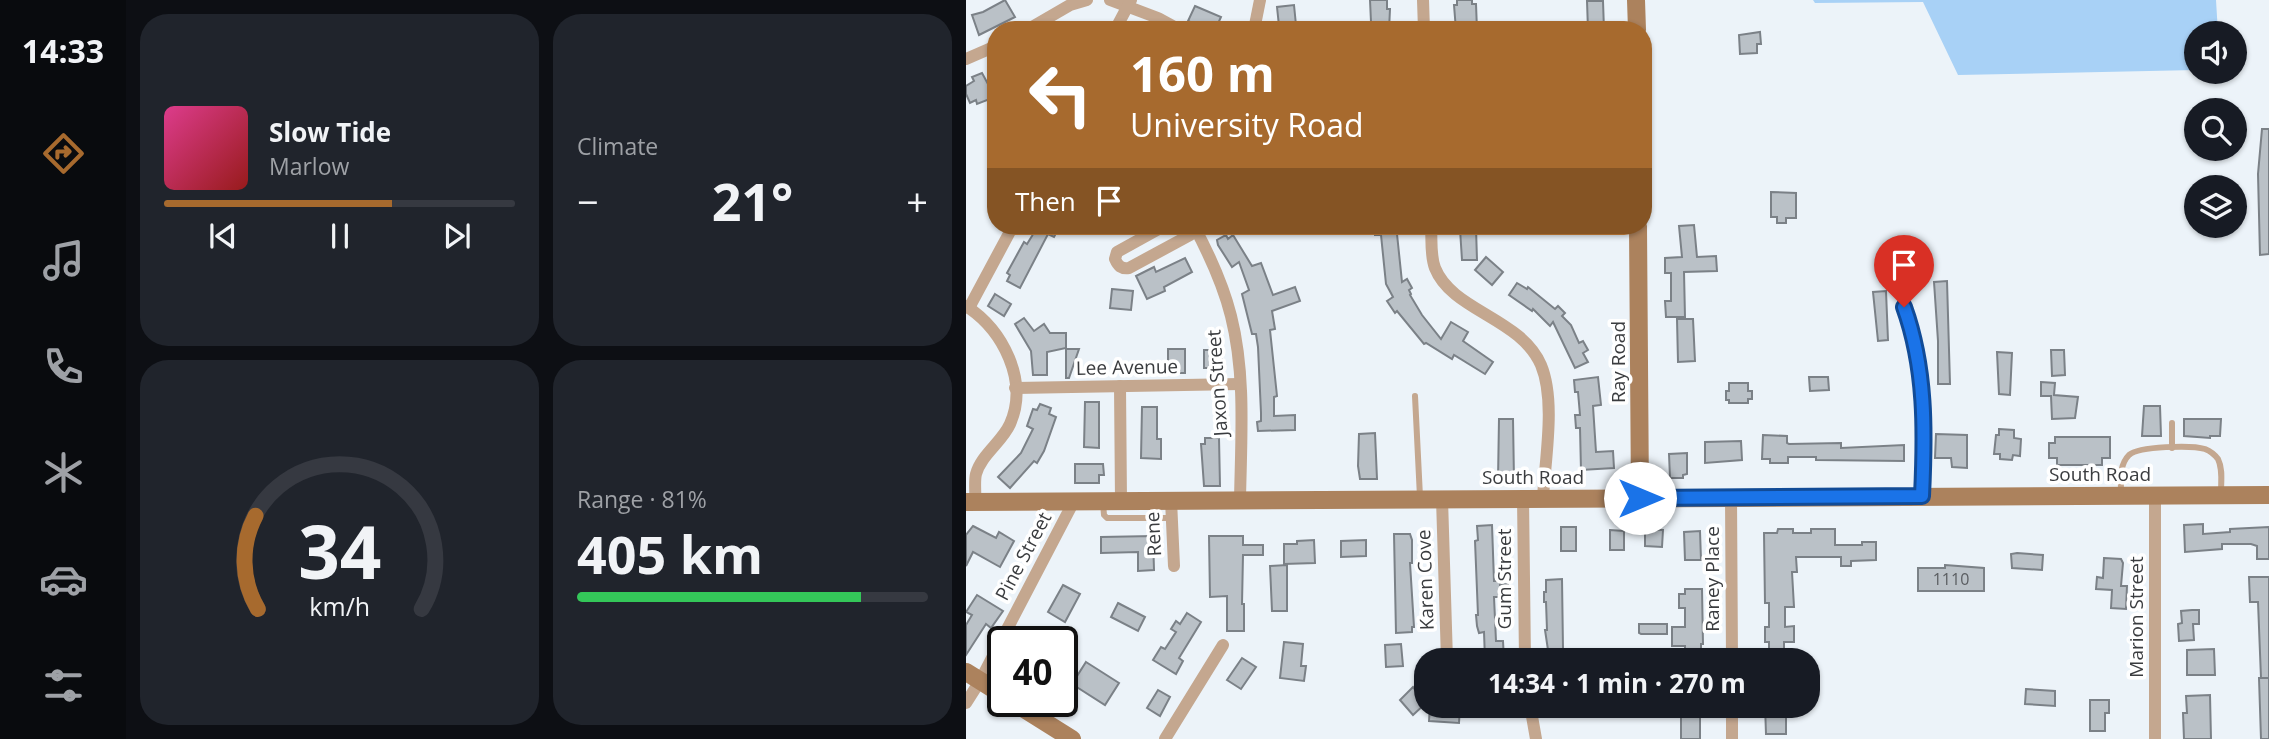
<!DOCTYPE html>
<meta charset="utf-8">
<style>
body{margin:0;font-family:"Open Sans",sans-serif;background:#20242c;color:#f1f3f6;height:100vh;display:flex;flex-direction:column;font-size:26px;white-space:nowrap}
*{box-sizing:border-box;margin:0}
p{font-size:23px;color:#9ea1a6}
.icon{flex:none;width:38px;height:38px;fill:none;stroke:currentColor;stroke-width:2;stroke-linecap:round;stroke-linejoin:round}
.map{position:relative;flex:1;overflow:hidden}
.drawer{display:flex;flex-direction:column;gap:14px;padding:14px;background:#0d0f14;width:840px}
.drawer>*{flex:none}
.hud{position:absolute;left:21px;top:21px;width:665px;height:214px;border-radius:28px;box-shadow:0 2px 5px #0004;background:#a76a2e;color:#fff;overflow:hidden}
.fabs{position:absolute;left:1218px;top:21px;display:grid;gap:14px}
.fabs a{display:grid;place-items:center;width:63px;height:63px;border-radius:50%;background:#171b24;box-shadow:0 2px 5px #0004;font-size:35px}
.speed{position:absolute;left:21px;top:626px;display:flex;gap:14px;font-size:35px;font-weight:700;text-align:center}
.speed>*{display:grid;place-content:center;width:91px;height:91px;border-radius:50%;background:#171b24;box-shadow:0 2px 5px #0004;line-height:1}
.speed .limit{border:4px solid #111;border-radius:10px;background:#fff;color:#111}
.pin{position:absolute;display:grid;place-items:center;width:60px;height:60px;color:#fff;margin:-72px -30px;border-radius:50% 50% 50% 0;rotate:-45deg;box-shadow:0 0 7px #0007}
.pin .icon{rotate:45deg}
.me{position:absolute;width:77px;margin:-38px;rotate:90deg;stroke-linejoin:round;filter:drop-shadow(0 0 5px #0008)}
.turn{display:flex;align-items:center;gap:24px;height:147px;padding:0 28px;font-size:32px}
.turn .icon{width:91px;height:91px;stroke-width:2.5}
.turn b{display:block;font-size:49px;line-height:60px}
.then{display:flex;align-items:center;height:66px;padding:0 28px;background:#0003;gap:14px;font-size:26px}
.big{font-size:52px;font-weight:700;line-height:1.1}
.drawer .widget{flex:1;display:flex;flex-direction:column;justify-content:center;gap:10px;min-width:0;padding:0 24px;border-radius:28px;background:#20242c}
.drawer .dial{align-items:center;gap:0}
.dial svg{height:182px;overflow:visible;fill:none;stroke:#363941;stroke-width:7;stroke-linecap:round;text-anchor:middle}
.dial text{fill:#f1f3f6;stroke:none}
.song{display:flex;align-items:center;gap:21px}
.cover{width:84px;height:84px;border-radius:10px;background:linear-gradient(135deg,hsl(330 70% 55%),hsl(0 70% 35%))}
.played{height:7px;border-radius:4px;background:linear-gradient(90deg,#a76a2e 65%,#363941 65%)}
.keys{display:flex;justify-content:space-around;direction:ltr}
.heat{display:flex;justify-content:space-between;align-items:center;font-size:38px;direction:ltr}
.charge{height:10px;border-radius:5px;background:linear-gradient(90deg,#34c759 81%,#363941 0)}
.drawer .tiles{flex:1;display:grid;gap:14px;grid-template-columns:repeat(2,1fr)}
.trip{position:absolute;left:448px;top:648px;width:406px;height:70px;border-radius:28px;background:#171b24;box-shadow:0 2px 5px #0004;font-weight:700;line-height:70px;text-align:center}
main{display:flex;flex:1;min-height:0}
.tabs{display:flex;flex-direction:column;width:126px;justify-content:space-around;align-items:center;background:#090b0e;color:#9ea1a6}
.tabs .icon{width:49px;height:49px}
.tabs .active{color:#a76a2e}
.tabs b{font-size:32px;color:#f1f3f6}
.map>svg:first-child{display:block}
</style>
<main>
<nav class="tabs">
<b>14:33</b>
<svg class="icon active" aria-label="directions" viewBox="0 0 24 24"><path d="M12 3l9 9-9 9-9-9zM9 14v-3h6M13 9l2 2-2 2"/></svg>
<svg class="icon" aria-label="music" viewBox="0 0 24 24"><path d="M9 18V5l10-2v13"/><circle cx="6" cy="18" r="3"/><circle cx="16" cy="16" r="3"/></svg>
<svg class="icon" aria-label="phone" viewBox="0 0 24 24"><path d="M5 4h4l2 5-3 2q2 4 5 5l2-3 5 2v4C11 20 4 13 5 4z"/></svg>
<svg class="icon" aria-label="climate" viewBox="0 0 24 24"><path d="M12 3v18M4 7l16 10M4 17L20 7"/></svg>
<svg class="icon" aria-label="car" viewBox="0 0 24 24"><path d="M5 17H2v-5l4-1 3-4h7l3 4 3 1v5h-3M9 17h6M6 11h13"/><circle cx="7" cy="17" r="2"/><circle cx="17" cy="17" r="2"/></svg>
<svg class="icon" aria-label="filters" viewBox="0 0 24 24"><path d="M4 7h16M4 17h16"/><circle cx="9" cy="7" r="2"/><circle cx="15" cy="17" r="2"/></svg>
</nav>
<section class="drawer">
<div class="tiles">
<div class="widget">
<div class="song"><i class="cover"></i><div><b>Slow Tide</b><p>Marlow</p></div></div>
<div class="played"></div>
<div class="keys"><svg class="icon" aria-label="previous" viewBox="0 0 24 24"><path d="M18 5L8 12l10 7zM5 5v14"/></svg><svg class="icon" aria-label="pause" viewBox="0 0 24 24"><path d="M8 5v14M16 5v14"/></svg><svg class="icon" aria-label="next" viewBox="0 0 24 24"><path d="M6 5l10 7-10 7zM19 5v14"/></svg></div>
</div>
<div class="widget"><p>Climate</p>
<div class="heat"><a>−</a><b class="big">21°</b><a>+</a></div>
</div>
<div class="widget dial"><svg viewBox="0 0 100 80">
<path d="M14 69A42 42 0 1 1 86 69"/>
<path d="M14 69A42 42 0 0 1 13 28" stroke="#a76a2e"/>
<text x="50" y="56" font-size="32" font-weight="700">34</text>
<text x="50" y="72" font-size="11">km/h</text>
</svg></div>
<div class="widget"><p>Range · 81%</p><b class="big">405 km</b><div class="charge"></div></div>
</div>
</section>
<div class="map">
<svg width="1303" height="739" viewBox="0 0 1303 739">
<rect width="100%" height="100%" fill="#ecf3f9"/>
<path fill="#a8d1f6" d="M847,0h403l2,33h-22v37l-238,5 -35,-73 -108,1z"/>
<g fill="#bac1c7" stroke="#7b8187" stroke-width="2">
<path d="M39,0l10,17 -36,18 -7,-20 11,-3z"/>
<path d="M404,0h17v9h3l-1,21h-15v-8h-3z"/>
<path d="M491,0h15v4h4l1,26h-21l-2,-25h3z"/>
<path d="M621,1h16l1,29h-16z"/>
<path d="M328,5l2,20 -17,1 -2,-19z"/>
<path d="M229,6l26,11 -6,13h-7l-20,-9z"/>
<path d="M794,32l1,12h-4v9l-17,1 -1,-19z"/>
<path d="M16,73l13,24 -18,7 -1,-4 -6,3 -4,-9v-8l8,-5 -2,-4z"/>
<path d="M1296,129h7v125l-9,1 -2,-81z"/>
<path d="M805,192l25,1v25h-10v5h-9v-6h-6z"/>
<path d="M728,225l3,32 19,-1 1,15 -33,1 1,45h-19l-1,-16h6v-28h-6v-15l17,-1 -3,-31z"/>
<path d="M66,226h28l-6,11 -6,-3 -28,54 -13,-7 3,-6 -3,-2 17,-31 3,2 5,-8 4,-8z"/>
<path d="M409,226h31v8h-9l5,48 5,-3 5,9 -3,2 2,4 -1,1 12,20 19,24 10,-17 17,10 -5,9 30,21 -8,12 -31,-19 -2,4 -26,-16 -2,1 -27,-33 -2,2 -8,-12 6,-4 -7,-13 -5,-49h-6z"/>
<path d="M510,228l1,32h-15l-2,-31z"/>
<path d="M260,235l2,4 5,-4 19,31 9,-3 12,32 22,-8 5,14 -28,10 3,18 -5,1 7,66 -3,1v19l21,-1v15l-37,1 -1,-9 4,-1v-8l-3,-66 -2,-13h-4l-10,-40 7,-4 -10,-28 -7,5 -14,-22 -1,-5z"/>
<path d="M520,257l17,15 -11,13 -17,-15z"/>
<path d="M219,258l7,14 -28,15 1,4 -18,8 -11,-23 18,-9 2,5z"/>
<path d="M981,281l3,103h-12v-43l-4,-59z"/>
<path d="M551,283l10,6 1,-2 27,22 3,-3 7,7 -3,3 9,9 8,18 4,-2 5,9 -5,3 5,9 -13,6 -22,-46 -3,4 -17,-17 -1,2 -23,-16z"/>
<path d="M146,289l21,2 -2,19 -21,-2z"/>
<path d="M920,291l2,49 -10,1 -5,-49z"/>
<path d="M29,294l16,10 -7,12 -16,-10z"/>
<path d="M58,318l10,13 10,-7 6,9h16v15l-19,4v23h-14l-2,-24 -16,-27z"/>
<path d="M711,319h16l2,42 -17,1z"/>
<path d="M100,349h13l-10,29h-3z"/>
<path d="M202,349h17v24h-10v-4h-7z"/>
<path d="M238,350h18v13h-4v5h-14z"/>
<path d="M1085,350h13l1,25 -13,1z"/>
<path d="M1031,352l15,1 -2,42 -11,-1z"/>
<path d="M632,377l3,28 -8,1 3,46 17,-1 1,17 -33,2 -1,-42h-4l-1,-13h5l-2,-23h-3l-1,-12z"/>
<path d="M843,377h19l1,13 -19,1z"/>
<path d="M1075,382l14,1 -1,12 24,2 -3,21 -23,1 -1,-23h-10z"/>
<path d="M763,383h19v8h4v8h-4v4h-19v-3h-3v-9h3z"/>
<path d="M119,402h14v46l-15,-1z"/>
<path d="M74,404l11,4 -2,6 7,3 -12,34 -7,12 -3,-2 -24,27 -12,-11 23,-24 12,-24 -6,-3 6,-17 4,1z"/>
<path d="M1178,406h16l1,30h-19z"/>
<path d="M176,407h15v32h4v20l-20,-1z"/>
<path d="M533,419h14l1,61h-16z"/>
<path d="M1218,419h37l-1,17h-10v2l-26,-2z"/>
<path d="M1033,429l15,1v8l7,1 -1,17 -7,-1 -1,5 -12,-1v-5h-6l2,-19h3z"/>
<path d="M409,433l2,46h-17l-2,-13 1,-32z"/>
<path d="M970,434l31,1v33l-15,-1 -1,-9h-16z"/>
<path d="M797,435l24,1v7l2,1 52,-1v5l63,-3v16l-88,-1v-3h-28v6h-18v-4h-8z"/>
<path d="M1089,437h55v21h-8v7h-45v-7h-8v-15h6z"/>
<path d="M239,438h14l1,48h-16l-3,-42h4z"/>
<path d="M775,441l1,19 -37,3v-21z"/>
<path d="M721,453v21l-4,1v3h-13l-1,-24z"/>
<path d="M109,464h28l1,11h-5v8h-24z"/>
<path d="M1237,524v10l27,-2v-3l39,-2v32h-12v-13l-6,-2h-29v5l-37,3 -1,-27z"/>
<path d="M526,525l2,56h6v4l8,-1v13h-14l2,44h7l1,19h-19l-1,-28 -5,1 -2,-7 -1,-11h2l-3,-74 3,-1 -1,-14z"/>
<path d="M7,526l23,12 3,-6 15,9 -14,26 -27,-15 -7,14v-31z"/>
<rect x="595" y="527" width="15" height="24"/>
<path d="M679,529l18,1 -1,17 -17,-1z"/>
<path d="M812,529h15v4h18v-4h24v16h27v-3h14v18l-25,1v5h-10v-9h-45l1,15h-5l2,35h-9v20l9,-1v16h-10v16l-15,1v-17h-4v-15h4v-24h-4l-1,-70h13z"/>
<path d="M644,530l14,1v19h-14z"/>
<path d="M734,531l1,29h-16l-1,-28z"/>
<path d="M428,534h16l2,6v23h-2l4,64h-2v5l-16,1z"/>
<path d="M187,536l1,34 -16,1v-19l-37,1v-16z"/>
<path d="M243,536h34v9h20v10h-20l-1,49h2v27h-17v-35l-17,1z"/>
<path d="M348,540l1,23 -31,1v-20h13v-3z"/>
<path d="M400,540v16l-25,1v-16z"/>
<path d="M1051,553l26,2 -1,15 -30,-2 -1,-14z"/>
<path d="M1138,558l17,1 2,4 -2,23h6l-1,23 -15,-1 1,-18 -16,-1 1,-12 6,1z"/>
<path d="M321,565v46h-15l-2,-45z"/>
<path d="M979,565l39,3v23h-66v-23h27z"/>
<path d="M1283,577h20v101h-8l-3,-76h-8z"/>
<path d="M596,579l1,70 -15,1 -3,-20h2l-1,-28h-2v-10h2v-12z"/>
<path d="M97,585l17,9 -15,28 -17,-10z"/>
<path d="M719,589h17l1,55h-2v12h-16v-10h-13v-19h13v-19h-6v-14h6z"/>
<path d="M11,595l26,16 -12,17 -5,-4 -20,31v-30l6,-10 -6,-3z"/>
<path d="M152,603l27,14 -7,14 -27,-14z"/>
<path d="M1226,610h7v14h-6l1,16 -15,1 -1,-17 4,-1 -1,-12z"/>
<path d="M221,613l14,9 -22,36 4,3 -7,13 -23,-14 8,-13 4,2 11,-17 -5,-3 5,-8 4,3z"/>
<path d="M673,624h28v10h-26l-2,-1z"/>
<path d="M318,642l19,2 -2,22h5l-2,15 -24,-3z"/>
<path d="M435,644l2,22 -17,1 -1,-22z"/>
<path d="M1248,649l1,26h-28v-25z"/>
<path d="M276,658l14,9 -15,22 -14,-9z"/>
<path d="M120,662l33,21 -14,22 -33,-21z"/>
<path d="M1293,678h10v61h-8z"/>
<path d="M447,687l13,16 -13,12 -13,-15z"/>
<path d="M1060,689l29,2v15l-30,-2z"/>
<path d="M192,690l12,7 -10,19 -13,-8z"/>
<path d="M1244,695l1,44h-27l-1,-26h4l-1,-17z"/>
<path d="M1124,700h19v13h-4v18h-15z"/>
<path d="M464,705l30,1 -1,17 -30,-2z"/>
<rect x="715" y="705" width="19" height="34"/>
<path d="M799,705h21v29h-20z"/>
</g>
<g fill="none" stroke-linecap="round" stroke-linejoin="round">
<g stroke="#c4a78f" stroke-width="6">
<path d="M449,396l5,101"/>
<path d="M1206,448v-25"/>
<path d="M1155,492c0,-12 -2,-27 8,-37 10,-9 63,-10 76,-6 5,2 10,6 13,10 5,10 3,23 3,33"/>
<path d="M137,503l1,12 3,3h65"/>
</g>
<g stroke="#c4a78f" stroke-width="12">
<path d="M144,0l48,18 22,12"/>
<path d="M457,0l1,30"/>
<path d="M61,30l43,-25 17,-5"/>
<path d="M149,30l16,-30"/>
<path d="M288,30l6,-30"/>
<path d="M0,59l30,-13"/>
<path d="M198,226l-47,26 -2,7c3,7 6,10 14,9l61,-33 9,-9"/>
<path d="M228,226c15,28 29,58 37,90 15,59 10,124 9,184"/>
<path d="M465,226c1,14 -1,29 4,42 17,43 86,50 106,97 15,36 4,94 2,133"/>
<path d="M0,306c37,24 63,75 44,118 -8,18 -29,31 -34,50 -2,8 0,19 -1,27"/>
<path d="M938,307c22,61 21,125 18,189"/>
<path d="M3,308l44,-82"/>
<path d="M154,386l1,115"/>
<path d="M49,388l225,-4"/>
<path d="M1189,495v244"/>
<path d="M765,497l1,163"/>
<path d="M557,498l2,162"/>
<path d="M476,499l5,161"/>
<path d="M205,500l3,66"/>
<path d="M0,703l14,-22 94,-180"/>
<path d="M564,705l6,34"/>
<path d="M766,705v34"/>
<path d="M199,739l58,-94"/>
</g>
<g stroke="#ac825d" stroke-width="18">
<path d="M670,0l1,30"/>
<path d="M672,226l2,272"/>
<path d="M0,502l1303,-7"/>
<path d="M0,672l37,23"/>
<path d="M47,702l59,37"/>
</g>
</g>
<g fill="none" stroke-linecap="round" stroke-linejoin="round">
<g stroke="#114b97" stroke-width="18">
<path id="route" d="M674,498l282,-2c3,-64 4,-128 -18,-189"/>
</g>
<use href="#route" stroke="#1a73e8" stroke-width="12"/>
</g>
<g text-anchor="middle" stroke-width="7" stroke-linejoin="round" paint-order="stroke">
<g font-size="16" fill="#5a5d61">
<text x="985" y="585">1110</text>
</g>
<g font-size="19" fill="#3a3c3f" stroke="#fff">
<text transform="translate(652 362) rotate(-90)" y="7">Ray Road</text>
<text transform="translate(161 367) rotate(-1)" y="7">Lee Avenue</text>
<text transform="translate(251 383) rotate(-94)" y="7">Jaxon Street</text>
<text x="1134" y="481">South Road</text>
<text x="567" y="484">South Road</text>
<text transform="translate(187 534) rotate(-93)" y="7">Rene</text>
<text transform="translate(57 556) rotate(-62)" y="7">Pine Street</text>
<text transform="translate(538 579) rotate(-90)" y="7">Gum Street</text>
<text transform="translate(746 579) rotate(-90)" y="7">Raney Place</text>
<text transform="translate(459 580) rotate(-92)" y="7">Karen Cove</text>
<text transform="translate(1170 617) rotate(-90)" y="7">Marion Street</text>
</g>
</g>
</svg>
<div class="fabs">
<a><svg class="icon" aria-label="sound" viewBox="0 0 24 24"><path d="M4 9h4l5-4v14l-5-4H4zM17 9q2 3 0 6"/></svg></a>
<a><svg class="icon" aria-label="search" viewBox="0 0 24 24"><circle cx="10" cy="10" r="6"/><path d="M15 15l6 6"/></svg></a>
<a><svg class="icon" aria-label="layers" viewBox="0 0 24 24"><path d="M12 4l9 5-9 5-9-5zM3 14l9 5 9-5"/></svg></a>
</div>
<div class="speed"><div class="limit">40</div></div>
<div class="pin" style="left:938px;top:307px;background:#d93025"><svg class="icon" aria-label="arrive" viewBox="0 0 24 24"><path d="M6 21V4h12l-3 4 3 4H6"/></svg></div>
<svg class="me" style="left:674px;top:498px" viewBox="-20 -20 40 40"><circle r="19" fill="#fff"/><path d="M0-13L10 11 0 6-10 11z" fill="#1a73e8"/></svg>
<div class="trip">14:34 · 1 min · 270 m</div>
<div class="hud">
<div class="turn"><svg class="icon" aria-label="left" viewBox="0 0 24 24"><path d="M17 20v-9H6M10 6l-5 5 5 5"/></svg><div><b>160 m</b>University Road</div></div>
<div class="then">Then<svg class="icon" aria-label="arrive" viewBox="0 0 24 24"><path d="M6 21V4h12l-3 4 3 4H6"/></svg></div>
</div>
</div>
</main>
